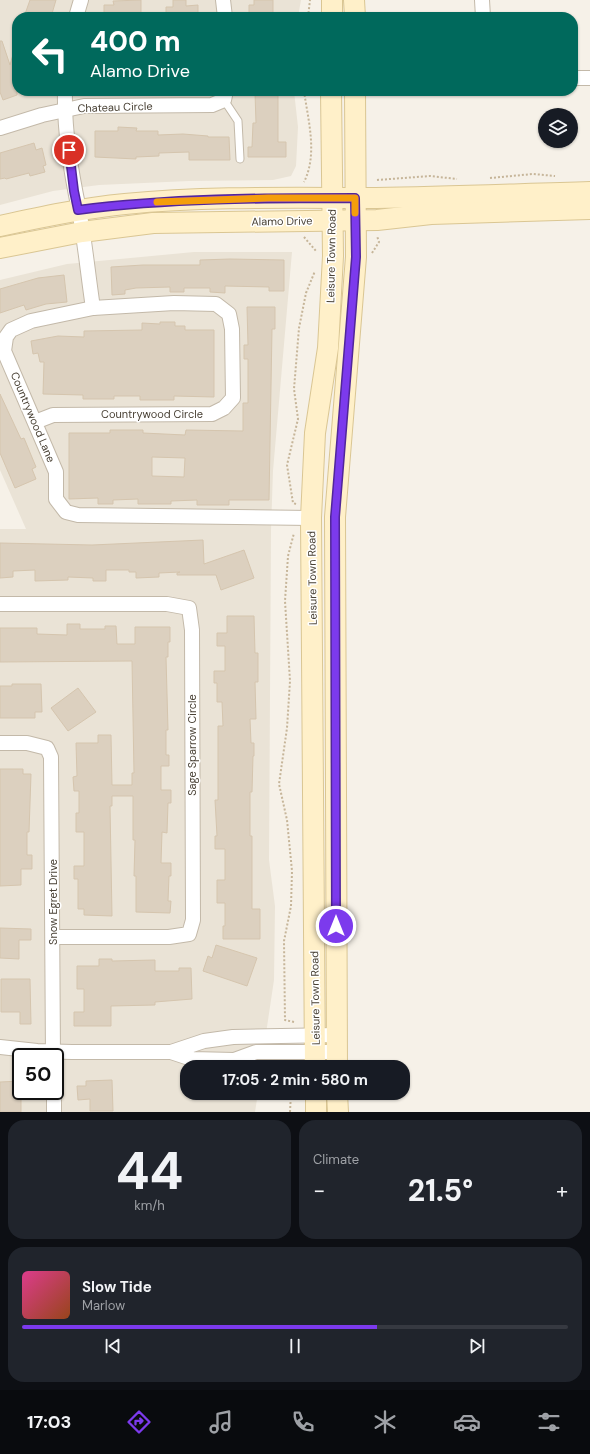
<!DOCTYPE html>
<meta charset="utf-8">
<style>
body{margin:0;font-family:"DM Sans",sans-serif;background:#20242c;color:#f1f3f6;height:100vh;display:flex;flex-direction:column;font-size:15px;white-space:nowrap}
*{box-sizing:border-box;margin:0}
p{font-size:13px;color:#9ea1a6}
.icon{flex:none;width:22px;height:22px;fill:none;stroke:currentColor;stroke-width:2;stroke-linecap:round;stroke-linejoin:round}
.map{position:relative;height:1112px;overflow:hidden}
.drawer{display:flex;flex-direction:column;gap:8px;padding:8px;background:#0d0f14;flex:1}
.drawer>*{flex:none}
.banner{position:absolute;left:12px;top:12px;width:566px;height:84px;border-radius:16px;box-shadow:0 1px 3px #0004;background:#00695c;color:#fff;overflow:hidden}
.tools{position:absolute;left:538px;top:108px;display:grid;gap:8px}
.tools a{display:grid;place-items:center;width:40px;height:40px;border-radius:50%;background:#171b24;box-shadow:0 1px 3px #0004;font-size:20px}
.speed{position:absolute;left:12px;top:1048px;display:flex;gap:8px;font-size:20px;font-weight:700;text-align:center}
.speed>*{display:grid;place-content:center;width:52px;height:52px;border-radius:50%;background:#171b24;box-shadow:0 1px 3px #0004;line-height:1}
.speed .limit{border:2px solid #111;border-radius:6px;background:#fff;color:#111}
.pin{position:absolute;display:grid;place-items:center;width:34px;height:34px;color:#fff;margin:-17px;border:2px solid #fff;border-radius:50%;box-shadow:0 1px 4px #0007}
.me{position:absolute;width:44px;margin:-22px;rotate:0deg;stroke-linejoin:round;filter:drop-shadow(0 0 3px #0008)}
.turn{display:flex;align-items:center;gap:14px;height:84px;padding:0 12px;font-size:18px}
.turn .icon{width:52px;height:52px;stroke-width:2.5}
.turn b{display:block;font-size:28px;line-height:34px}
.big{font-size:30px;font-weight:700;line-height:1.1}
.drawer .card{flex:1;display:flex;flex-direction:column;justify-content:center;gap:6px;min-width:0;padding:0 14px;border-radius:16px;background:#20242c}
.drawer .dial{align-items:center;gap:0}
.dial b{font-size:52px;line-height:1}
.song{display:flex;align-items:center;gap:12px}
.cover{width:48px;height:48px;border-radius:6px;background:linear-gradient(135deg,hsl(330 70% 55%),hsl(20 70% 35%))}
.played{height:4px;border-radius:2px;background:linear-gradient(90deg,#7c3aed 65%,#363941 65%)}
.keys{display:flex;justify-content:space-around;direction:ltr}
.heat{display:flex;justify-content:space-between;align-items:center;font-size:22px;direction:ltr}
.drawer .tiles{flex:1;display:grid;gap:8px;grid-template-columns:1fr 1fr}
.card:last-child{grid-column:span 2}
.trip{position:absolute;left:180px;top:1060px;width:230px;height:40px;border-radius:16px;background:#171b24;box-shadow:0 1px 3px #0004;font-weight:700;line-height:40px;text-align:center}
.dock{display:flex;height:64px;justify-content:space-around;align-items:center;background:#090b0e;color:#9ea1a6}
.dock .icon{width:28px;height:28px}
.dock .on{color:#7c3aed}
.dock b{font-size:18px;color:#f1f3f6}
.map>svg:first-child{display:block}
</style>
<div class="map">
<svg width="590" height="1112" viewBox="0 0 590 1112">
<rect width="100%" height="100%" fill="#f6f1e8"/>
<g fill="#eae3d6" fill-rule="evenodd">
<path d="M0,0h301l-3,17h-281v74h277l4,36 -2,39 -5,10 -18,4 -84,1 -90,4 -46,6 -53,14z"/>
<path d="M194,252h98l-19,219 -2,59 -2,330 6,46 -1,74 -13,87h-74v26h71l-3,19h-255v-583h26l-26,-59v-190l67,-16zM21,1057h34v34h-34z"/>
</g>
<g fill="#dcd0bf" stroke="#d5c5ae" fill-rule="evenodd">
<path d="M30,0h26l-5,17h-27z"/>
<path d="M141,0v15l-37,2v-12h10l-1,-4z"/>
<path d="M173,0h13v6l12,-1v12h-32v-10h7z"/>
<path d="M254,0h19v17h-24v-12h5z"/>
<path d="M0,41h2l8,24 4,-14h3v44l-14,5 -3,-8z"/>
<path d="M255,93h23v49h8v15h-38v-10h4l1,-24h3z"/>
<path d="M118,127l19,1 -1,3h22v4l25,-1 25,2v1h21l1,23h-41v-8l-30,1v3l-23,1v2l-41,-2v-26h23z"/>
<path d="M34,143l2,7 6,-2 4,17 -3,1 2,6 -15,4 -1,-3 -23,6 -1,-1 -5,1v-26z"/>
<path d="M230,259l54,1v31h-15v-4l-44,-1v7l-15,-1v-4h-26v4h-14v-5l-34,1 -11,2v4l-13,1 -1,-28 32,-2h57v-5z"/>
<path d="M64,275l3,27 -21,2 -20,6 -2,-5 -24,8v-24l38,-11z"/>
<path d="M247,307h28v22h-3l-3,171h-40v5h-32v-5l-26,1v3h-33v-5l-25,1v4h-15v-6l-29,1v-66h41v-3h33v3l42,2 1,-5 57,1v-28h5v-44h-4v-14h4zM152,457l33,1 -1,19 -32,-1z"/>
<path d="M160,322h15v4h10v4h29v67l-40,-1v4h-34v-4h-26v3h-31v-4l-40,-1 1,-32h-4l-2,-9 -5,1 -2,-13 27,-5 26,1v-6l58,-1v-7l18,1z"/>
<path d="M0,394l21,45 3,-1 12,29 -4,2 4,10 -21,9 -15,-35z"/>
<path d="M203,540l1,24 40,-14 10,28 -33,12 -5,-15h-39v-2l3,-1 -21,1v4l-23,1v-6h-7v-2h-23v11h-13v-3l-25,-1v3l-33,1v-11l-22,1v6l-13,1v-35l92,2z"/>
<path d="M227,616h27l1,37h3v29h-3l1,37h-6l1,24h3v13h-1l-1,36h-2v44h2v73h8v30h-37v-13h2v-23h-8v-23h8v-31h-10v-13h2l-2,-36h3v-74h5l-1,-24h-5v-19h-3v-12h11v-25h-8v-13h10z"/>
<path d="M67,624h13v5h25v-3h11l1,18h18v-17h35v15h-2v15h-2l2,73h-2v25h3v11h-8v24h10v13h-3l-1,30 -5,-1 -1,31h10v13h-2l-1,25h3l-1,12 -34,-1v-36h-2l1,-36h-2v-44h-21v10h-2l2,110 -28,-1v-6h-6v-30h-4v-13h10v-34h-8v-19h3v-22h-5l-1,-14 4,-1 -1,-33h22v-8h13l1,50h20v-12h2l-2,-112 -132,1v-34h37v6l30,1z"/>
<path d="M12,684h29l1,28h-7v6h-35v-32h12z"/>
<path d="M78,688l18,24 -28,19 -17,-23z"/>
<path d="M0,769h23v5h8l-2,58h-2v23h5v14h-11v16l-21,1z"/>
<path d="M0,928l31,1v11h-12v19l-19,-1z"/>
<path d="M216,945l41,13 -10,28 -44,-15 5,-15 4,2z"/>
<path d="M99,959h13v2l43,-1v11h24v-3h12l1,31 -37,3v3l-44,1v20h-37v-14h10v-23h-7v-23h22z"/>
<path d="M1,979h29l1,45h-11v-12h-19z"/>
<path d="M112,1080l1,31h-23v-12l-12,1 -1,-14h9v-5z"/>
<path d="M21,1081v31h-21v-30z"/>
</g>
<g fill="none" stroke-linecap="round" stroke-linejoin="round">
<g stroke="#c3b9a9" stroke-width="9">
<path id="service" d="M224,100l14,21 2,38"/>
</g>
<g stroke="#c3b9a9" stroke-width="16">
<g id="minor">
<path d="M223,0l2,17"/>
<path d="M482,0l1,17"/>
<path d="M76,17l5,-17"/>
<path d="M573,78h17"/>
<path d="M65,91c-1,40 6,80 14,119 6,32 9,65 14,98"/>
<path d="M0,128l42,-13 42,-9 128,-1 12,-5 2,-9"/>
<path d="M35,422l18,-7 159,-1 12,-6 9,-10 -1,-69 -3,-15 -13,-10 -42,-1 -81,5 -62,13 -20,9 -5,7 -2,14 52,121v27l10,13 12,3 233,3"/>
<path d="M0,604h167l22,4 3,22 1,290 -4,14 -20,3h-116"/>
<path d="M0,743h27l20,5 4,9 2,300"/>
<path d="M0,1047l37,4 35,1h99l33,-11 29,-4 103,-2"/>
<path d="M171,1052l21,7 42,1 22,-8h80"/>
<path d="M54,1091v21"/>
</g>
</g>
<g stroke="#dac693" stroke-width="22">
<g id="secondary">
<path d="M354,0l1,17"/>
<path d="M332,17v-17"/>
<path d="M0,226c41,-9 83,-18 125,-22 83,-8 167,-6 251,-6 71,-1 143,-4 214,-6"/>
<path d="M0,248l82,-16 71,-9 224,-3 54,-6 159,-5"/>
<path d="M315,1067l-4,-549 4,-85 13,-85 5,-92 -2,-165"/>
<path d="M337,1067l-2,-550 21,-260 -1,-166"/>
<path d="M316,1093v19"/>
<path d="M337,1093l1,19"/>
</g>
</g>
<g stroke="#c6b599" stroke-width="2" stroke-dasharray="2 2" stroke-linecap="butt">
<path d="M308,17l2,-17"/>
<path d="M304,91c4,29 14,63 0,91"/>
<path d="M490,178l43,-4 22,2"/>
<path d="M377,180l53,-4 27,3"/>
<path d="M304,237l12,14"/>
<path d="M372,253l7,-11 -2,-6"/>
<path d="M296,504l-3,-1 -6,-38 11,-46 -4,-30 5,-61 7,-35 9,-22"/>
<path d="M294,1022l-9,-2 -1,-79 7,-35 1,-35 -5,-51 -8,-36 8,-56 3,-47 -5,-80 3,-45 6,-23"/>
<path d="M290,1112l1,-19"/>
</g>
<use href="#service" stroke="#fff" stroke-width="7"/>
<use href="#minor" stroke="#fff" stroke-width="14"/>
<use href="#secondary" stroke="#fff0c9" stroke-width="20"/>
</g>
<g fill="none" stroke-linecap="round" stroke-linejoin="round">
<g stroke="#51269a" stroke-width="10">
<path id="route" d="M69,150l5,41 4,19c92,-12 185,-12 277,-12l1,59 -21,260 1,409"/>
</g>
<use href="#route" stroke="#7c3aed" stroke-width="7"/>
<path stroke="#f59e0b" stroke-width="7" d="M157,202l111,-4h87v15"/>
</g>
<g text-anchor="middle" stroke-width="3" stroke-linejoin="round" paint-order="stroke">
<g font-size="11" fill="#4a4236" stroke="#fff">
<text transform="translate(115 107) rotate(-2)" y="4">Chateau Circle</text>
<text transform="translate(282 221) rotate(-1)" y="4">Alamo Drive</text>
<text transform="translate(331 256) rotate(-89)" y="4">Leisure Town Road</text>
<text x="152" y="418">Countrywood Circle</text>
<text transform="translate(33 417) rotate(67)" y="4">Countrywood Lane</text>
<text transform="translate(312 578) rotate(-91)" y="4">Leisure Town Road</text>
<text transform="translate(192 745) rotate(-90)" y="4">Sage Sparrow Circle</text>
<text transform="translate(53 902) rotate(-90)" y="4">Snow Egret Drive</text>
<text transform="translate(315 998) rotate(-91)" y="4">Leisure Town Road</text>
</g>
</g>
</svg>
<div class="tools">
<a><svg class="icon" aria-label="layers" viewBox="0 0 24 24"><path d="M12 4l9 5-9 5-9-5zM3 14l9 5 9-5"/></svg></a>
</div>
<div class="speed"><div class="limit">50</div></div>
<div class="pin" style="left:69px;top:150px;background:#d93025"><svg class="icon" aria-label="arrive" viewBox="0 0 24 24"><path d="M6 21V4h12l-3 4 3 4H6"/></svg></div>
<svg class="me" style="left:336px;top:926px" viewBox="-20 -20 40 40"><circle r="17" fill="#7c3aed" stroke="#fff" stroke-width="3"/><path d="M0-11L8 9 0 5-8 9z" fill="#fff"/></svg>
<div class="trip">17:05 · 2 min · 580 m</div>
<div class="banner">
<div class="turn"><svg class="icon" aria-label="left" viewBox="0 0 24 24"><path d="M17 20v-9H6M10 6l-5 5 5 5"/></svg><div><b>400 m</b>Alamo Drive</div></div>
</div>
</div>
<section class="drawer">
<div class="tiles">
<div class="card dial"><b>44</b><p>km/h</p></div>
<div class="card"><p>Climate</p>
<div class="heat"><a>−</a><b class="big">21.5°</b><a>+</a></div>
</div>
<div class="card">
<div class="song"><i class="cover"></i><div><b>Slow Tide</b><p>Marlow</p></div></div>
<div class="played"></div>
<div class="keys"><svg class="icon" aria-label="previous" viewBox="0 0 24 24"><path d="M18 5L8 12l10 7zM5 5v14"/></svg><svg class="icon" aria-label="pause" viewBox="0 0 24 24"><path d="M8 5v14M16 5v14"/></svg><svg class="icon" aria-label="next" viewBox="0 0 24 24"><path d="M6 5l10 7-10 7zM19 5v14"/></svg></div>
</div>
</div>
</section>
<nav class="dock">
<b>17:03</b>
<svg class="icon on" aria-label="directions" viewBox="0 0 24 24"><path d="M12 3l9 9-9 9-9-9zM9 14v-3h6M13 9l2 2-2 2"/></svg>
<svg class="icon" aria-label="music" viewBox="0 0 24 24"><path d="M9 18V5l10-2v13"/><circle cx="6" cy="18" r="3"/><circle cx="16" cy="16" r="3"/></svg>
<svg class="icon" aria-label="phone" viewBox="0 0 24 24"><path d="M5 4h4l2 5-3 2q2 4 5 5l2-3 5 2v4C11 20 4 13 5 4z"/></svg>
<svg class="icon" aria-label="climate" viewBox="0 0 24 24"><path d="M12 3v18M4 7l16 10M4 17L20 7"/></svg>
<svg class="icon" aria-label="car" viewBox="0 0 24 24"><path d="M5 17H2v-5l4-1 3-4h7l3 4 3 1v5h-3M9 17h6M6 11h13"/><circle cx="7" cy="17" r="2"/><circle cx="17" cy="17" r="2"/></svg>
<svg class="icon" aria-label="filters" viewBox="0 0 24 24"><path d="M4 7h16M4 17h16"/><circle cx="9" cy="7" r="2"/><circle cx="15" cy="17" r="2"/></svg>
</nav>
